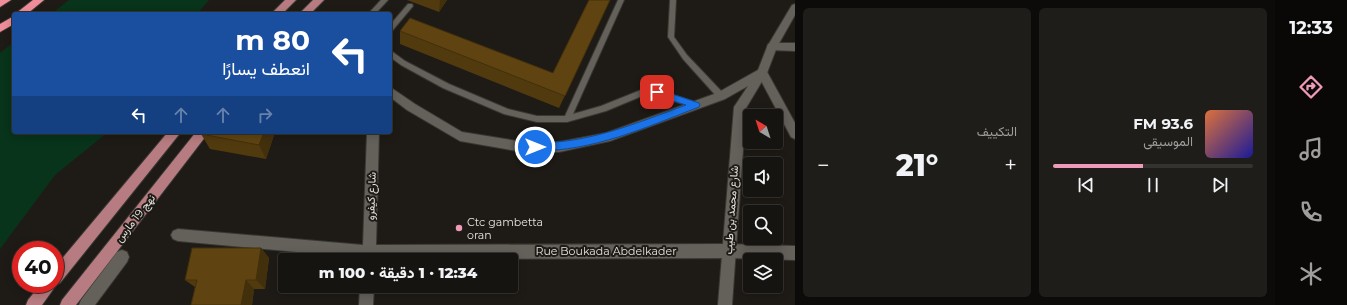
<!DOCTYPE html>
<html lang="ar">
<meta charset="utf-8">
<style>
body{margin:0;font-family:Montserrat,Vazirmatn,sans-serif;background:#1f1d19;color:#f1f3f6;direction:rtl;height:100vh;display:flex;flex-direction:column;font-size:15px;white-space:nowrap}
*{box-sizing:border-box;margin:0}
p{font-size:13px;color:#9e9e9f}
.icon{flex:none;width:22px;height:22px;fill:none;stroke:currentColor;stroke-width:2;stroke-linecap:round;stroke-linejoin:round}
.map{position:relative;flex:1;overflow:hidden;direction:ltr}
.drawer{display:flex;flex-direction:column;gap:8px;padding:8px;background:#0c0b09;width:480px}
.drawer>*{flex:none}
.top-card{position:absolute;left:12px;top:12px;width:380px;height:122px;border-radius:4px;box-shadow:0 2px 10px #0003,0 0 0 1px #353330;direction:rtl;background:#1a4fa0;color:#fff;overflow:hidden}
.needle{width:26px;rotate:321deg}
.fabs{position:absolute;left:743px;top:109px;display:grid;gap:8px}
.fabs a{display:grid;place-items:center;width:40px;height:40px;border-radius:4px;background:#161410;box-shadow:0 2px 10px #0003,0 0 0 1px #353330;font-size:20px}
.speed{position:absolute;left:12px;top:241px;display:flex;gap:8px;font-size:20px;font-weight:700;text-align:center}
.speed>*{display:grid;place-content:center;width:52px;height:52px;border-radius:50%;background:#161410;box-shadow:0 2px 10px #0003,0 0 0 1px #353330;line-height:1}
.speed .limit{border:6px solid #d22;background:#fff;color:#111}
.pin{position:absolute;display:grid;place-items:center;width:34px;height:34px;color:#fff;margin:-17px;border-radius:8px;box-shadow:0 2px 6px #0006}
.me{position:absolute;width:44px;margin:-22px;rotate:90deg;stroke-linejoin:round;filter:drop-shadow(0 0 3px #0008)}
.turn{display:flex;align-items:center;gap:14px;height:84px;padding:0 16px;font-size:18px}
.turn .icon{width:52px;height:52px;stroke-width:2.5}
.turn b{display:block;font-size:28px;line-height:34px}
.lanes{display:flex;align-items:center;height:38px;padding:0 16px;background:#0003;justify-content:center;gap:20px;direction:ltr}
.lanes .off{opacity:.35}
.big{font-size:30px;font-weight:800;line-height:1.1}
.drawer .widget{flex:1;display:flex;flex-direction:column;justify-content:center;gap:6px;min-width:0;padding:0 14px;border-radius:6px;background:#1f1d19}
.song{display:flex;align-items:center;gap:12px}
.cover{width:48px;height:48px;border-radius:6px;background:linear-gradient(135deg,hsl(20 70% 55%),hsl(240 70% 35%))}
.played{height:4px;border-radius:2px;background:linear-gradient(90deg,#ef9ab8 45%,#353330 45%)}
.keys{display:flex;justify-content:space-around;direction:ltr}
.heat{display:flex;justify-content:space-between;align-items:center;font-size:22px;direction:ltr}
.drawer .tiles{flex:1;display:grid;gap:8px;grid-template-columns:repeat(2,1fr)}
.trip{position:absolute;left:278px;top:253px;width:240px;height:40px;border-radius:4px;background:#161410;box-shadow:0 2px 10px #0003,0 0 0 1px #353330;font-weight:800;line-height:40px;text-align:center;direction:rtl}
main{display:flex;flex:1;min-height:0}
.tabs{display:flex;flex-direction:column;width:72px;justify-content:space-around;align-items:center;background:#090806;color:#9e9e9f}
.tabs .icon{width:28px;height:28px}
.tabs .selected{color:#ef9ab8}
.tabs b{font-size:18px;color:#f1f3f6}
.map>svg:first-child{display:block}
</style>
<main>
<nav class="tabs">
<b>12:33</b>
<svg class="icon selected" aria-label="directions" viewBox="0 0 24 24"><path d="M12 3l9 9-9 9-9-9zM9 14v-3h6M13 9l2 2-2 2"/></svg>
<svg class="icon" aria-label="music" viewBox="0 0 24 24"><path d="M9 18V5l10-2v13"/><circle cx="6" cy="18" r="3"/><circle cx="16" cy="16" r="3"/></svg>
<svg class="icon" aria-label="phone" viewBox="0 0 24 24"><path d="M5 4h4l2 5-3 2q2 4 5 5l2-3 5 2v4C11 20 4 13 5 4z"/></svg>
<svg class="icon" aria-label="climate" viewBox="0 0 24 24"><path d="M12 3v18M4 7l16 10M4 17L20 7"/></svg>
</nav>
<section class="drawer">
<div class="tiles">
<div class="widget">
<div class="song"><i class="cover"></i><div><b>93.6 FM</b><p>الموسيقى</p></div></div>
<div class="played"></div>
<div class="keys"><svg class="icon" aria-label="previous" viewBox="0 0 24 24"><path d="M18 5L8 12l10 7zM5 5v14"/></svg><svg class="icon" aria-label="pause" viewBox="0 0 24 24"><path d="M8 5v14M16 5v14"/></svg><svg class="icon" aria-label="next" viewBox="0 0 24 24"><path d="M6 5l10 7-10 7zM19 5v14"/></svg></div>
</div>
<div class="widget"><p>التكييف</p>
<div class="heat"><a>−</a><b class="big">21°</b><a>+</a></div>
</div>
</div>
</section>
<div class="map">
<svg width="795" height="305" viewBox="0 0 795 305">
<rect width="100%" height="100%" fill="#1e1b16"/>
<g fill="#07341b">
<path d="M69,0h140l-12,14h-146z"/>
<path d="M14,42v90h94l-53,43 -55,74v-196z"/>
</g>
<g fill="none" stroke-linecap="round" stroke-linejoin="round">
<g stroke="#393733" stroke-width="2">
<g id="lane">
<path d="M381,0h7l-13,14h-7z"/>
<path d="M618,0h6l-51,114 28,-8 40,-16h16l42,13 1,2 -1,2 -3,1 -39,-12h-15l-36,15 -39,11h-30l-33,-8 -61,-26 -42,-23 -11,-8v-7l15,11 44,23 59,25 29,7h28z"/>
<path d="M670,0h6l-2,37 13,18 37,39 1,2 -1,2h-6l-35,-39 -15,-22z"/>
<path d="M408,4h4l1,2 -21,25h-2v-6z"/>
</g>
</g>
<g stroke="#393733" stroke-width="2">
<g id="street">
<path d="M772,43h23v8l-27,-1 -1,-3 1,-3z"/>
<path d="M762,69l4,1 29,53v16l-4,-2 -34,-64 1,-3z"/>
<path d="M367,132h12l-3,113 352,-1 67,2v14l-67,-2 -352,1 -1,1h-12l-1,-2 -184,-17 -5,-2 -2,-4 2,-4 5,-2 185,16z"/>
<path d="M122,250l5,2 2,5 -2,5 -32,43h-16l2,-5 36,-48z"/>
<path d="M360,286h14l-1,19h-14z"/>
</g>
</g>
<g stroke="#393733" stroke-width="2">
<path id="secondary" d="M795,4v11l-18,32 -10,26 -21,35 -14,197h-14l16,-198 14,-21 -23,13 -115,42 -51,11h-36l-63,-11 -53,-31 -17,-13v-10l25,17 47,28 61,10h36l47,-9 111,-40 41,-23 9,-23 25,-42z"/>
</g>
<g stroke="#393733" stroke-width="2">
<g id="primary">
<path d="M285,0h11l-14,14h-11z"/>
<path d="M313,0h11l-14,14h-11z"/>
<path d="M168,132h13l-121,151 -3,1 -15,21h-16l2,-5 13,-16h14v-17z"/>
<path d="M196,132h13l-133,173h-16l2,-5z"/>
</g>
</g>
<g stroke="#393733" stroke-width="2">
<g id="highway">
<path d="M0,0h11l-11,7z"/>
<path d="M33,0h11l-17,14h-12z"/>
<path d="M14,16v8l-14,8v-8z"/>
</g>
</g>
<use href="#lane" fill="#64615b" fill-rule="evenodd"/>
<use href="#street" fill="#64615b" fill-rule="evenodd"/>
<use href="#secondary" fill="#64615b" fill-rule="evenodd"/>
<use href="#primary" fill="#b77c81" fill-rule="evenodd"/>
<use href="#highway" fill="#ef8e9a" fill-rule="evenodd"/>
</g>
<g fill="#523a0f">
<path d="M407,0h40l-8,12z"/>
<path d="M588,0h22l-51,108 -159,-64v-13l153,42 36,-73z"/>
<path d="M202,132h73l-9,27 -56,-10 -9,-15z"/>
<path d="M261,248l8,10 -4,31h-11l-2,16h-61l4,-18 -10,-7z"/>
</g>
<g fill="#42300c">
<path d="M440,0h7l-8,12z"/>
<path d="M264,132h11l-9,27 -7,-14z"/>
<path d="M261,248l8,10 -4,31 -9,-9z"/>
<path d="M246,280l8,9 -2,16h-11z"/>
</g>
<g fill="#5f4411" stroke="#42300c">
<path d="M589,0h21l-45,96 -165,-65 10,-13 143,55z"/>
<path d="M202,132h62l-5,13 -58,-11z"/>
<path d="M192,248h69l-5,32h-10l-5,25h-50l6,-25h-12z"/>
</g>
<path fill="#1a73e8" stroke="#114b97" d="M657,89l42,14 1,2 -1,2c-55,21 -105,44 -164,44l-3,-1 -2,-3 2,-2 3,-2c55,0 99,-19 151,-38l-32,-10 -1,-3z"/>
<circle fill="#ef9ab8" stroke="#1e1b16" stroke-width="1.5" cx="459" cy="228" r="4"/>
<g text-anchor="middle" stroke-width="4" stroke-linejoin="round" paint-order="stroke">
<g font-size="11" fill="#e5e3df" stroke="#1e1b16">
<text transform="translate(371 196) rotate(-88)" y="4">شارع كيفرو</text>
<text transform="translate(731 210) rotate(-86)" y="4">شارع محمد بن طيب</text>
<text transform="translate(135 218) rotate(-52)" y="4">نهج 19 مارس</text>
<text x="606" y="255">Rue Boukada Abdelkader</text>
</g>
<g font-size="11" fill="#e5e3df" stroke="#1e1b16" text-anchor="start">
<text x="467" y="226">Ctc gambetta<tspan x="467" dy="13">oran</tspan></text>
</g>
</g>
</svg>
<div class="fabs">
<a><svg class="needle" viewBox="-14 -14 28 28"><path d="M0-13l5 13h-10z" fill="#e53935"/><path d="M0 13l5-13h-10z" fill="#9e9e9f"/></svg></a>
<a><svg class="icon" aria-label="sound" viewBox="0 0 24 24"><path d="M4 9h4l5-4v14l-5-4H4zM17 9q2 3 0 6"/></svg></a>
<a><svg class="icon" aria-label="search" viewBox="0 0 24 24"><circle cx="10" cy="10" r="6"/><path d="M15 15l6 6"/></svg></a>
<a><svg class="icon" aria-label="layers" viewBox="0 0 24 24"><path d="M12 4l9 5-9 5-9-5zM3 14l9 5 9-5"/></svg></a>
</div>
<div class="speed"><div class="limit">40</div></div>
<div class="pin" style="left:657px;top:92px;background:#d93025"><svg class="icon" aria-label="arrive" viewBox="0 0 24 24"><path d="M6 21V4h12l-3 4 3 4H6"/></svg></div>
<svg class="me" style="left:535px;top:147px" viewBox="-20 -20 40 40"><circle r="17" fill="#1a73e8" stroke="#fff" stroke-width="3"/><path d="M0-11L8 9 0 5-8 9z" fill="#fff"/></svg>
<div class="trip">12:34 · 1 دقيقة · 100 m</div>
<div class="top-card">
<div class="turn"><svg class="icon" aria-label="left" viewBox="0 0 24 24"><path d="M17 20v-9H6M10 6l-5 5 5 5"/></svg><div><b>80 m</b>انعطف يسارًا</div></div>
<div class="lanes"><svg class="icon" aria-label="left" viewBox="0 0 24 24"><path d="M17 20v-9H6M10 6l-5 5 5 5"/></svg><svg class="icon off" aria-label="ahead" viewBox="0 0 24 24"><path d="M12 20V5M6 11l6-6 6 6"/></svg><svg class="icon off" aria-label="ahead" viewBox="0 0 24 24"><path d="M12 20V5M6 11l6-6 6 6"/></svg><svg class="icon off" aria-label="right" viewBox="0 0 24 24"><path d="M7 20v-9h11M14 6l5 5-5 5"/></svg></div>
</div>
</div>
</main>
